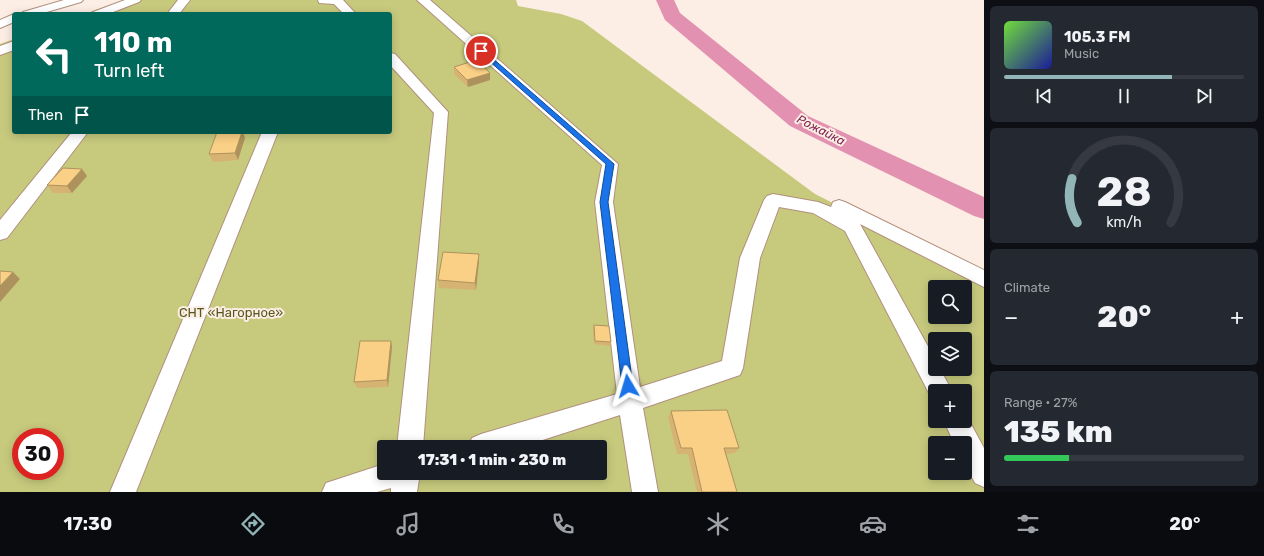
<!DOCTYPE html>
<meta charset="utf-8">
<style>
body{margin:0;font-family:Rubik,sans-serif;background:#242831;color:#f1f3f6;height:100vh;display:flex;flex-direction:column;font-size:15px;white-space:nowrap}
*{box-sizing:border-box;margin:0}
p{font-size:13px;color:#9ea1a6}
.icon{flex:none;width:22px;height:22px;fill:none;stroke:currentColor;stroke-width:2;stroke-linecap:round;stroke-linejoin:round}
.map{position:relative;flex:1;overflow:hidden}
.panel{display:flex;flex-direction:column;gap:6px;padding:6px;background:#0d0f14;width:280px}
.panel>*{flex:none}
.guide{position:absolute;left:12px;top:12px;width:380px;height:122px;border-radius:4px;box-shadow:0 2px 10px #0003;background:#00695c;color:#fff;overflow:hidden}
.tools{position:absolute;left:928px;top:280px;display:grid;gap:8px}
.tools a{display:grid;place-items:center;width:44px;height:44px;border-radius:4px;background:#171b24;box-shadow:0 2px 10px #0003;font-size:20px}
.speed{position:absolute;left:12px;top:428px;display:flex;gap:8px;font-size:20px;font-weight:700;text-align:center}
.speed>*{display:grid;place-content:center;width:52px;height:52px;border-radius:50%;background:#171b24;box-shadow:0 2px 10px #0003;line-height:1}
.speed .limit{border:6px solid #d22;background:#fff;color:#111}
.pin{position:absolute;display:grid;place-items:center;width:34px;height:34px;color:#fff;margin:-17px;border:2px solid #fff;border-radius:50%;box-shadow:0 1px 4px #0007}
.me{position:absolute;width:44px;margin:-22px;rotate:353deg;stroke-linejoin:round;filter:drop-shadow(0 0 3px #0008)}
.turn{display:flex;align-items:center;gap:14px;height:84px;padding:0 16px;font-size:18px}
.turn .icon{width:52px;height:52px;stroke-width:2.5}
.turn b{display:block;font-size:28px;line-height:34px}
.then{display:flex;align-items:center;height:38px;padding:0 16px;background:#0003;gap:8px;font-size:15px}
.big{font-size:30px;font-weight:800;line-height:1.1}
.panel .widget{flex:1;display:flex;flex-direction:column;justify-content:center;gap:6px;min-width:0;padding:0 14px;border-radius:6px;background:#242831}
.panel .dial{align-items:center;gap:0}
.dial svg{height:104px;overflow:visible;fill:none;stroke:#363941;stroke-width:7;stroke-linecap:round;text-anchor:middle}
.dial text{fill:#f1f3f6;stroke:none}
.song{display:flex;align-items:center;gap:12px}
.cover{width:48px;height:48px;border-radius:6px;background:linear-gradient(135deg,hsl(100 70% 55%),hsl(240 70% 35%))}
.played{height:4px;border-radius:2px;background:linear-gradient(90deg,#92b6b8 70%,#363941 70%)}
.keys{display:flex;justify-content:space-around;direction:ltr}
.heat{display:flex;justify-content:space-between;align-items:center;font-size:22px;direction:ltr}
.charge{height:6px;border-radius:3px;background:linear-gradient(90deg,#34c759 27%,#363941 0)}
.trip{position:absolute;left:377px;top:440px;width:230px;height:40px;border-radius:4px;background:#171b24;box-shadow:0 2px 10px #0003;font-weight:800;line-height:40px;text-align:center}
.menu{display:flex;height:64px;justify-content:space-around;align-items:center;background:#090b0e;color:#9ea1a6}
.menu .icon{width:28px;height:28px}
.menu .selected{color:#92b6b8}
.menu b{font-size:18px;color:#f1f3f6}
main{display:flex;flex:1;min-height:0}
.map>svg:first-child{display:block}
</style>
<main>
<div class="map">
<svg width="984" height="492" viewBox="0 0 984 492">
<rect width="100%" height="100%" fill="#fcede5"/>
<path fill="#c7ca7d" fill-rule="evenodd" d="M124,0h392l2,6 43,8 21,7 233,173 169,85v213h-984v-448l14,-5v93h376v-118h-306zM935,287h30v30h-30zM935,339h30v30h-30zM935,391h30v30h-30zM21,437h34v34h-34zM935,443h30v30h-30zM384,447h216v26h-216z"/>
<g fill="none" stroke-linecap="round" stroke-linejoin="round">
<path fill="#e292b0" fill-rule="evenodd" d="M656,0h18l6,13 128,103 176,81v22l-10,-3 -184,-90 -125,-106z"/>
<g stroke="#b1907d" stroke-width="2">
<g id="minor">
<path d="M64,0h19l-2,2 -41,12h-19l2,-2z"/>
<path d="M125,0h16l-2,2 -31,12h-17l2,-2z"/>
<path d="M178,0h12l-11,14h-12z"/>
<path d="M318,0h25l13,14h-12l-10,-10 -15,-1z"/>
<path d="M417,0h13l188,164 -5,38 27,185 82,-26 18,-103 24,-58 3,-4 6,-2 45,8 13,5 2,-5 6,-2 6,2 139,68v17l-124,-63 75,135v10h5l12,22h-17v9l-3,-1 -87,-168 -32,-18 -34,-6 -19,51 -17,110 -3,7 -97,33 15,84h-26l-12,-77 -99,32h-53l4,-9 9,-4 136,-40 -22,-192 7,-37z"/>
<path d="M14,14v8l-14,6v-8z"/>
<path d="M14,41v9l-14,5v-9z"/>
<path d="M390,53l5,1 53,58 -25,335h-26l37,-334 -44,-48z"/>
<path d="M72,132h16l-81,106 -7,2v-20z"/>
<path d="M262,132h16l-142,360h-26z"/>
<path d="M965,413l19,35v39l-9,-4 -10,-19v-21h-11l-10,-22h21z"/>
<path d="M384,464v9h36l-3,19h-26v-4l-14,4h-55l4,-9z"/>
</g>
</g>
<use href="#minor" fill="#fff" fill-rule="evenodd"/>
</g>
<g fill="#d6b372">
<path d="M454,67l36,6v7l-22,7 -14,-13z"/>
<path d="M245,138l-7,22 -25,2 -4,-8z"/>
<path d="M87,176l-15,17h-19l-6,-8z"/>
<path d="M479,254v7l-3,29 -37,-2 -1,-8z"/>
<path d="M594,325l17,17 -1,4 -16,-2 -1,-16z"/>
<path d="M392,347l-4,40 -31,1 -3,-6z"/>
<path d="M671,411l68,37 -4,5 -9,1 11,38h-40l-9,-38h-11l-9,-37z"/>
</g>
<g fill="#ae925d">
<path d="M490,73v7l-22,7 -1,-7z"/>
<path d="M242,132h1l2,6 -7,22 -3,-7z"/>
<path d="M82,169l5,7 -15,17 -5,-7z"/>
<path d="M479,254v7l-3,29 -1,-7z"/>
<path d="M13,272l7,7 -20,23v-16z"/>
<path d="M391,341l1,6 -4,40 -1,-7z"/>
</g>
<g fill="#f9d085" stroke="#ae925d">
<path d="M476,60l14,13 -23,7 -13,-13z"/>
<path d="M217,132h25l-7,21 -26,1z"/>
<path d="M63,168l19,1 -15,17 -20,-1z"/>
<path d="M443,252l36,2 -4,29 -37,-3z"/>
<path d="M0,271l13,1 -13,14z"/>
<path d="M594,325l15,1 2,16 -16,-1z"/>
<path d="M360,341h31l-4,39 -33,2z"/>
<path d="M727,410l12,38h-15l13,44h-35l-10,-44h-11l-10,-37z"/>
</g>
<path fill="#1a73e8" stroke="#114b97" d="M479,50h4l131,114 -6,38 25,184 -1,4 -4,1 -4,-1 -2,-4 -22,-184 6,-38 -127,-112z"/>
<g text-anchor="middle" stroke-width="4" stroke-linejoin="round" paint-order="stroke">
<g font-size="12" font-style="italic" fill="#7f224e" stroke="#fcede5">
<text transform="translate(821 130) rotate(27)" y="4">Рожайка</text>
</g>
<g font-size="13" fill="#57581d" stroke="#fcede5">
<text x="231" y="317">СНТ «Нагорное»</text>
</g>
</g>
</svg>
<div class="tools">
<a><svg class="icon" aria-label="search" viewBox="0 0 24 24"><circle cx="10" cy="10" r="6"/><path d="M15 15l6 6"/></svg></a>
<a><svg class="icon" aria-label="layers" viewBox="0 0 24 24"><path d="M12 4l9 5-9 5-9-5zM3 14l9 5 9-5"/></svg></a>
<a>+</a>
<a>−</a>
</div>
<div class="speed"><div class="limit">30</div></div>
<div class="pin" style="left:481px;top:51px;background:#d93025"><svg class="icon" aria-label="arrive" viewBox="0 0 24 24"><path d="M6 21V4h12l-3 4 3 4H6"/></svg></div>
<svg class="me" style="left:628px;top:386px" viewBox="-20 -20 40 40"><path d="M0-17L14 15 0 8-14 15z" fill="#1a73e8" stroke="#fff" stroke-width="4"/></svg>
<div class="trip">17:31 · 1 min · 230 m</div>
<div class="guide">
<div class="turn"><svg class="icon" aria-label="left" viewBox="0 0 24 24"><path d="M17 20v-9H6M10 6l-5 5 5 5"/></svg><div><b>110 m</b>Turn left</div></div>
<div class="then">Then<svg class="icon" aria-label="arrive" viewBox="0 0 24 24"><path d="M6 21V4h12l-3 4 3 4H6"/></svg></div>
</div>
</div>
<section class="panel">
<div class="widget">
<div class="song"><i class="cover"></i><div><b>105.3 FM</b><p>Music</p></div></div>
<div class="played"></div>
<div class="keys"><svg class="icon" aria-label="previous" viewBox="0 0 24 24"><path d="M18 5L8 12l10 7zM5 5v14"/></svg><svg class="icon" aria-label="pause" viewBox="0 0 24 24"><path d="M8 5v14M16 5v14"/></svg><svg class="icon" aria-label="next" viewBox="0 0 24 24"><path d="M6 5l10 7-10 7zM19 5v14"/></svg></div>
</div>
<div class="widget dial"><svg viewBox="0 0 100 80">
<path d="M14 69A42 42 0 1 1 86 69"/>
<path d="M14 69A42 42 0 0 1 10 35" stroke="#92b6b8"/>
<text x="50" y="56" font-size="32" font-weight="700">28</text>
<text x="50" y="72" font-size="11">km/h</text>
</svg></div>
<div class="widget"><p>Climate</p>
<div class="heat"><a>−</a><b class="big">20°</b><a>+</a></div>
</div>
<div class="widget"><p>Range · 27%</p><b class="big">135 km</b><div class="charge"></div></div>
</section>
</main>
<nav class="menu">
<b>17:30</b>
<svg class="icon selected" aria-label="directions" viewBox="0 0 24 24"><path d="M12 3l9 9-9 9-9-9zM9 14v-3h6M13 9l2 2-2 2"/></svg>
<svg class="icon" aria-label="music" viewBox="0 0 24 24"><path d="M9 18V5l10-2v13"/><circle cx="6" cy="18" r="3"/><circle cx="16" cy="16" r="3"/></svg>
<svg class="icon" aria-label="phone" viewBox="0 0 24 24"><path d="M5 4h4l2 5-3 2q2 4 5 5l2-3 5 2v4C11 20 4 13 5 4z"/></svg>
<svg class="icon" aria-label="climate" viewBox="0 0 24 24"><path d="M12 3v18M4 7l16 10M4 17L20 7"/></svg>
<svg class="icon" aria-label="car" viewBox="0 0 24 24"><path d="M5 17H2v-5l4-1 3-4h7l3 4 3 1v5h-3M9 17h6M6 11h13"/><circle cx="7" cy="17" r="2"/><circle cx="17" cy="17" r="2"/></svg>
<svg class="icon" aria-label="filters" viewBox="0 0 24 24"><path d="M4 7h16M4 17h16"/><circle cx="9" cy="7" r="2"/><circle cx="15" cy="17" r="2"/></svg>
<b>20°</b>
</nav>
